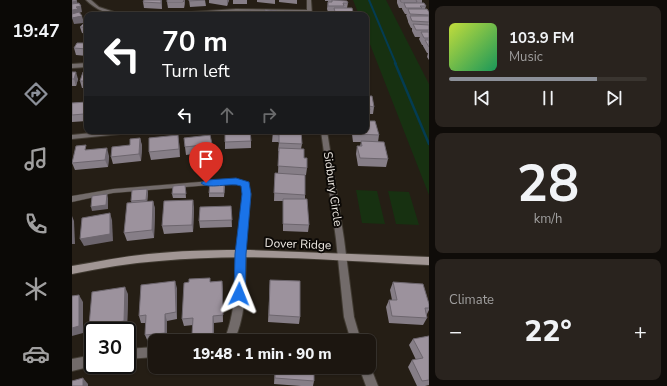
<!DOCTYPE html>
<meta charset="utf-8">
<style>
body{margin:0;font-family:"Nunito Sans",sans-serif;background:#29231e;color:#f1f3f6;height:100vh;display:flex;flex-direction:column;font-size:15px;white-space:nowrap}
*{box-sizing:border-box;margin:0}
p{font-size:13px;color:#a09f9f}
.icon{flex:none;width:22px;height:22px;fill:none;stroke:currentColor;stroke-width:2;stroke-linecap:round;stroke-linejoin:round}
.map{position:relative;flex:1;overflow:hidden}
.drawer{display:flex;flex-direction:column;gap:6px;padding:6px;background:#0f0c09;width:238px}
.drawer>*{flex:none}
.top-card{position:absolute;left:12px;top:12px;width:285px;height:122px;border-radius:8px;box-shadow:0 1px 3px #0004,0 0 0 1px #3a3530;background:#202124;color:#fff;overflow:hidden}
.speed{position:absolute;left:12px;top:322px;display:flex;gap:8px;font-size:20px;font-weight:700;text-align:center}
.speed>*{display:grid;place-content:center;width:52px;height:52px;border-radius:50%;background:#1c1610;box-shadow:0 1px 3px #0004,0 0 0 1px #3a3530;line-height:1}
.speed .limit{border:2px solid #111;border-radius:6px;background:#fff;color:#111}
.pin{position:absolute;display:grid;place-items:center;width:34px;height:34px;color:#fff;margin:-41px -17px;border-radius:50% 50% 50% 0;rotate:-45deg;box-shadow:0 0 4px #0007}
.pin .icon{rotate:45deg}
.me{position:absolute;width:44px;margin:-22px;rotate:2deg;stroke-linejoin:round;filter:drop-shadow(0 0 3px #0008)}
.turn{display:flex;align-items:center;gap:14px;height:84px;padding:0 12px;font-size:18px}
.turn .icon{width:52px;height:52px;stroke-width:2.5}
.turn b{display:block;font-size:28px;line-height:34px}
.lanes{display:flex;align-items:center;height:38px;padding:0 12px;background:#0003;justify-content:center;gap:20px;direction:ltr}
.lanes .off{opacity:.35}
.big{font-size:30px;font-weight:800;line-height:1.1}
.drawer .tile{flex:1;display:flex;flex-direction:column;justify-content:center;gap:6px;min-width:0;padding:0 14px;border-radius:8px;background:#29231e}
.drawer .dial{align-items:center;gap:0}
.dial b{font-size:52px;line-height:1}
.song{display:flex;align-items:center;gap:12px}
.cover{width:48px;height:48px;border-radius:6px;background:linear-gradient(135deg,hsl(70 70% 55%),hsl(150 70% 35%))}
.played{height:4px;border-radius:2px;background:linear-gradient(90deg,#8c9099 75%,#3a3530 75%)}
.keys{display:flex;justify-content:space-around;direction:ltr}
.heat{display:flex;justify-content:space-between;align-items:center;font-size:22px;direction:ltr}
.trip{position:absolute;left:76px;top:334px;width:228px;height:40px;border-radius:8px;background:#1c1610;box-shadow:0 1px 3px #0004,0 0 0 1px #3a3530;font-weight:800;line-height:40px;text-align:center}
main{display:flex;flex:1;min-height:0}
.dock{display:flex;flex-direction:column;width:72px;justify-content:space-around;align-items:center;background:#0b0906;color:#a09f9f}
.dock .icon{width:28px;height:28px}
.dock .active{color:#8c9099}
.dock b{font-size:18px;color:#f1f3f6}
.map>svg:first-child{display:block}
</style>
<main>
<nav class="dock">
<b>19:47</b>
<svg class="icon active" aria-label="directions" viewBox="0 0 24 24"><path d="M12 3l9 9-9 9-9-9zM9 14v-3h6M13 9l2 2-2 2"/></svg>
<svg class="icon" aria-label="music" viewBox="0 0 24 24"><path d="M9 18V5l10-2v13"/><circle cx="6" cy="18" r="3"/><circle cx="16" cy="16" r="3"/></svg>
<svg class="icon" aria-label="phone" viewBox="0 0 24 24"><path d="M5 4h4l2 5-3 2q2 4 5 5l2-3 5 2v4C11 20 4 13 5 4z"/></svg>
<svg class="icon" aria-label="climate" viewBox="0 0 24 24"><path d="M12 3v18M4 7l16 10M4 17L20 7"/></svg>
<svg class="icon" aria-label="car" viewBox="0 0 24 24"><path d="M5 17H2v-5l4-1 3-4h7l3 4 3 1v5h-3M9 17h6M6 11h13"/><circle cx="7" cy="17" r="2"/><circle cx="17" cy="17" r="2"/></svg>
</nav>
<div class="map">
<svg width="357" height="386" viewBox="0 0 357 386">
<rect width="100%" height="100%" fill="#251e15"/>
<g fill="#173111">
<path d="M281,0h33l43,84v111l-63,-161v-19h-7z"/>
<path d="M284,190l21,1 8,33 -23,-1z"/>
<path d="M316,191l21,1 10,33 -23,-1z"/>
</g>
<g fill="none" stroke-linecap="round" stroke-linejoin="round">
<path stroke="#043c52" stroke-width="2" d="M297,0l27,64"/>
<path stroke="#043c52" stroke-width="2.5" d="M323,63l34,81"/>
<g stroke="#413b32" stroke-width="1">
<path id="lane" d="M164,179l11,4 4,11 -6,60 -1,2 -3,1 -3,-1 -1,-2 6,-60 -1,-8 -7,-3 -122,10 -41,9v-6l41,-7z"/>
</g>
<g stroke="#413b32" stroke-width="2">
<g id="street">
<path d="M14,0h5l8,7 24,8c-14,0 -27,-5 -37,-15z"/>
<path d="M235,0h4l1,15h-4v-3l-72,-1 -54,4h-22l2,-1 74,-5 71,1z"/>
<path d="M15,63v4l-15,1v-4z"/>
<path d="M38,131h23l-3,2 -58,6v-4z"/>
<path d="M249,131h6l17,108 10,78 7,24h-10l-7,-24 -8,-78z"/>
<path d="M169,250l3,1 2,3c-1,30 1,59 -12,87h-10c12,-29 11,-56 12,-87l2,-3z"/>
<path d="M83,347v10l-28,2v-10z"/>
<path d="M21,355v10h4l-25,6v-12z"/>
<path d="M297,363l9,23h-12l-7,-19h10z"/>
</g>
</g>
<g stroke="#413b32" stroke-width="2">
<path id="secondary" d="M178,250l179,7v8c-89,-4 -181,-13 -270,-4 -29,2 -58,7 -87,13v-8c29,-5 59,-11 88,-13 30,-3 60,-3 90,-3z"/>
</g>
<use href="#lane" fill="#726b6a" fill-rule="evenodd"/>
<use href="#street" fill="#726b6a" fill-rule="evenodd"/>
<use href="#secondary" fill="#a19694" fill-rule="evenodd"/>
</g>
<g fill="#867e87">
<path d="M72,0h18v9l-18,-1 -1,-6z"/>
<path d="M117,0h16l1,6 -16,1z"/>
<path d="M137,0h20l-2,6 -18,-3z"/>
<rect x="161" y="0" width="14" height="4"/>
<path d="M185,0h18v4l-18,-2z"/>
<path d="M207,0h18v4l-18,-2z"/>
<path d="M253,0h14l9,3 -1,5 6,4 -1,3h-23v-3h-1l-1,-3 1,-8h-3z"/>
<path d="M325,0h25v3l4,3 -1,3 4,3v48l-2,-3 1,-4h-1l-4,-7v-1h-1l-3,-6 1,-2h-5l-3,-6v-3h-1l-3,-6v-1l-2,-6 1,-1h-2l-3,-5v-1h-3l-2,-5z"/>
<path d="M95,2h18l-1,6h-16z"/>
<path d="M15,21v13l-5,-1 -2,-6z"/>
<path d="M15,43v13l-11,-1 -2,-7z"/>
<path d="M0,72l6,7 -2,7h-4z"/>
<path d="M15,72v16h-5l-2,-7z"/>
<path d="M294,96l8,11 -1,7h-4l-1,4h-2z"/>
<path d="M15,102v19l-15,1v-19z"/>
<path d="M201,131l29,13 -1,5 6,19 -1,7h-1v24l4,26 -1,7 -25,-1v-30h-9l1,-28h3l1,-22h-1l1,-9h-7z"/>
<path d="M280,131h14l13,4 -1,7 10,17 -2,8 -28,-1 -2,-12 1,-8h3l1,-4h-8l-1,-8z"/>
<path d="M153,132l26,9v7l-26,1z"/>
<path d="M68,138l2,8 -1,15 -28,3 -2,-7z"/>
<path d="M107,142l1,15 -29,3 -2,-8z"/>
<path d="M140,144l1,7 -27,4 -1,-8z"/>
<path d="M16,150l21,6 -1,11 -33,3 -3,-7z"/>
<path d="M113,185l1,13h-13l-1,-4z"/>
<path d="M153,186l-1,11h-15v-4z"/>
<path d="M75,189l1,4 -1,9 6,-1 2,8 -1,29 -27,3 -3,-8 8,-30 -1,-2z"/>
<path d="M159,206l1,21 -32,1 -1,-7z"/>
<path d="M122,207l-1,25 -29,2 -2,-8z"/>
<path d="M138,278v4l12,-1 1,41 -9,1v17l-20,1 -2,-6 1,-10 -9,1 -2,-7 7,-37z"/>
<path d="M198,280l30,37 -1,7 -31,-2z"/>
<path d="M321,282l36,22v6l-2,4v4l-4,7 -34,-2 -3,-16 3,-7h3l-2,-10z"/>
<path d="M105,288v31l-10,2v19l-19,2 -3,-7 1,-12h-5l-2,-7z"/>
<path d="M56,294l-1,34 -6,1v2h-28v2l-4,-7z"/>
<path d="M357,336v49l-4,1h-8l-9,-19 4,-7h4l-7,-15 4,-6z"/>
<path d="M203,367h39v14l-1,5h-12l-27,-2z"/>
</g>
<g fill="#6d666e">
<path d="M89,0h1v9l-1,-6z"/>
<path d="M112,0h1v2l-1,6z"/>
<path d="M155,0h2l-2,6z"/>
<path d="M5,1l1,5h3l1,6 -3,1 -7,4v-15z"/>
<path d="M10,16l2,7 -10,1 -2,-6z"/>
<path d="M4,72l2,7 -2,7 -2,-7z"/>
<path d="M15,102v19l-3,-7z"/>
<path d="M106,135l1,7 1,15 -1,-8z"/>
<path d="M68,138l2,8 -1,15 -2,-7z"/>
<path d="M35,148l2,8 -1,11 -3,-7z"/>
<path d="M75,189l1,4 -1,11 -1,-4z"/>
<path d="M35,194l1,4v11l-16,2 -1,-4z"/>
<path d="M121,200l1,7 -1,25 -1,-7z"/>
<path d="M81,201l2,8 -1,29 -2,-8z"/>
<path d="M38,213l2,7 1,21 -29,5 -4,-7z"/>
<path d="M0,216l2,5 1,23h-3z"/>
<path d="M103,281l2,7v31l-1,-7z"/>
<path d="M150,281l1,8v33v-7z"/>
<path d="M53,287l3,7 -1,34 -6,1v2h-4l1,-9z"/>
<path d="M7,295l4,7v31l-11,3v-8z"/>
<path d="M93,314l2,7v19l-2,-7z"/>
<path d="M141,316l1,7v17l-1,-6z"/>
<path d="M11,378l5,6v2h-5z"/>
</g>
<g fill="#9c929d" stroke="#6d666e">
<path d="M0,0h4l1,1 -5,1z"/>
<path d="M72,0h17v3l-18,-1z"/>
<path d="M95,0h17l-1,2h-16z"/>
<path d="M117,0h16l-16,1z"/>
<path d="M260,0l15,1 1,2h-5l1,3h-16v-4h4z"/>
<path d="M328,0h16l1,2h-16z"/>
<path d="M7,3l2,3 -5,1 2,2 -6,1v-6z"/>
<path d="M332,3h20l2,3h-6l2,2h-16z"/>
<path d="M262,8h18l1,4h-4l1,3h-20l-1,-3h6z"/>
<path d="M336,9h19l2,3v3l-19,-1z"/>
<path d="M193,10l12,1v4h-12z"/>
<path d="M179,11l1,4h-17l-1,-3z"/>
<path d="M212,11l18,1v3h-18z"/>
<path d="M7,12l3,4 -10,2v-4z"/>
<path d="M155,12v3h-15v-1z"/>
<path d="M338,16h19v6l-17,-1z"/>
<path d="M14,21h1v6h-7z"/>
<path d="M341,24l16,1v5h-13z"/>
<path d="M349,32h8v6h-5z"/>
<path d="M353,40h4v7z"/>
<path d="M5,43h10v6l-13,-1z"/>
<path d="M0,72h4l-2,7h-2z"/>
<path d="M11,72h4v9h-7z"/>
<path d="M294,96h6l2,11 -5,-1 1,4h-4z"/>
<path d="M15,102l-3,12 -12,1v-12z"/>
<path d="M294,121h9l4,14 -24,-1 -1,-3h12z"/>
<path d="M178,131l1,10 -26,1v-10z"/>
<path d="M201,131h28l1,13 -23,-1v-8l-6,-1z"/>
<path d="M106,135l1,14 -30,3v-14z"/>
<path d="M138,135l2,9 -27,3 -1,-9z"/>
<path d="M68,138l-1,16 -28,3 1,-10 18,-2v-6z"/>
<path d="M289,141l23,1 4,17 -28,-1 -3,-12h5z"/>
<path d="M14,145l-1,5 22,-2 -2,12 -33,3 4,-17z"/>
<path d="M207,148l25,1v9h3v10l-29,-2z"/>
<path d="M203,173l30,2v20l-31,-2z"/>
<path d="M138,182h14v11h-15z"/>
<path d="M113,185l1,9h-14l1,-8z"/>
<path d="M75,189l-1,11 -15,1 1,-11z"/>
<path d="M35,194l-1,11 -15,2 1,-11z"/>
<path d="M211,199h24l2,26 -26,-1z"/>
<path d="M121,200l-1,25 -30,1 2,-25z"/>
<path d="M81,201l-1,29 -28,3 3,-30z"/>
<path d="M159,206l1,14 -33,1 1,-14z"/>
<path d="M38,213v21l-30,5 2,-21z"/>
<path d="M138,278v4l12,-1 1,34 -10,1v18l-21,1 1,-17 -11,1 2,-36 5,-1v-3z"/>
<path d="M198,280l30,1v36l-31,-2z"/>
<path d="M103,281l1,31 -11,2v19l-20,2 1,-20 -7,1 2,-31z"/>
<path d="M321,282l30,2 6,20v4h-4l2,10 -35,-2 -3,-16h8z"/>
<path d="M53,287l-1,34 -6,1 -1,9h-20l1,-6 -9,1 3,-34z"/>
<path d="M7,295v31l-7,2v-32z"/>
<path d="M191,334l50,3v4h-51z"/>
<path d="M357,336v44l-7,1 -10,-21 11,-2 -10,-19z"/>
<path d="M203,367h39v14l-39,-3z"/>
<path d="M11,378v8h-11v-5z"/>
</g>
<path fill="#1a73e8" stroke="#114b97" d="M164,178l13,4 2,12 -5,60 -1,40 -2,4 -4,1 -4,-1 -1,-4 1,-40 7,-60 -1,-8c-10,-4 -34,4 -40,-3l5,-3z"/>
<g text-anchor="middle" stroke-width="4" stroke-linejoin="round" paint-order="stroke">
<g font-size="12" fill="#f0ebe5" stroke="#0c0906">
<text transform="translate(261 189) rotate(82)" y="4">Sidbury Circle</text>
<text transform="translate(226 244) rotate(2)" y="4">Dover Ridge</text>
</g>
</g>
</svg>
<div class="speed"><div class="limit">30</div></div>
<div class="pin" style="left:134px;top:183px;background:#d93025"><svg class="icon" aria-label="arrive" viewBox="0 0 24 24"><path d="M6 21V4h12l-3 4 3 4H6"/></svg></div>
<svg class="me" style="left:167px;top:294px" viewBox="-20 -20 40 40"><path d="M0-17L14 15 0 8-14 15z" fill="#1a73e8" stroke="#fff" stroke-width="4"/></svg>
<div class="trip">19:48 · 1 min · 90 m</div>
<div class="top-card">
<div class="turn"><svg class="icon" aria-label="left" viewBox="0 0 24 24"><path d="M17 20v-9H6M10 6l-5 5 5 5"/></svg><div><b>70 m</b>Turn left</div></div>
<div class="lanes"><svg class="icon" aria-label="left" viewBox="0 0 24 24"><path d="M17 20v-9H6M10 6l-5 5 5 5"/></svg><svg class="icon off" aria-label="ahead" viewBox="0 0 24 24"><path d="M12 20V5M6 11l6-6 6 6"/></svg><svg class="icon off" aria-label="right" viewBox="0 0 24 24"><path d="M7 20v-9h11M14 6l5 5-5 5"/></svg></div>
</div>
</div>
<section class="drawer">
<div class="tile">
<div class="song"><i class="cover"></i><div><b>103.9 FM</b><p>Music</p></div></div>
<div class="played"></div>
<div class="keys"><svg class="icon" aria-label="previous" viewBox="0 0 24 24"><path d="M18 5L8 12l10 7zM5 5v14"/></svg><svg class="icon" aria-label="pause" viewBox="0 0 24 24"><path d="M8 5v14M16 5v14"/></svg><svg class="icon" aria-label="next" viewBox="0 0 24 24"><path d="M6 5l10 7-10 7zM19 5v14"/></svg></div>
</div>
<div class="tile dial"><b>28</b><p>km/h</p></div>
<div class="tile"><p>Climate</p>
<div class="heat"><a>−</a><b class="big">22°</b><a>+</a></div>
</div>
</section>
</main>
